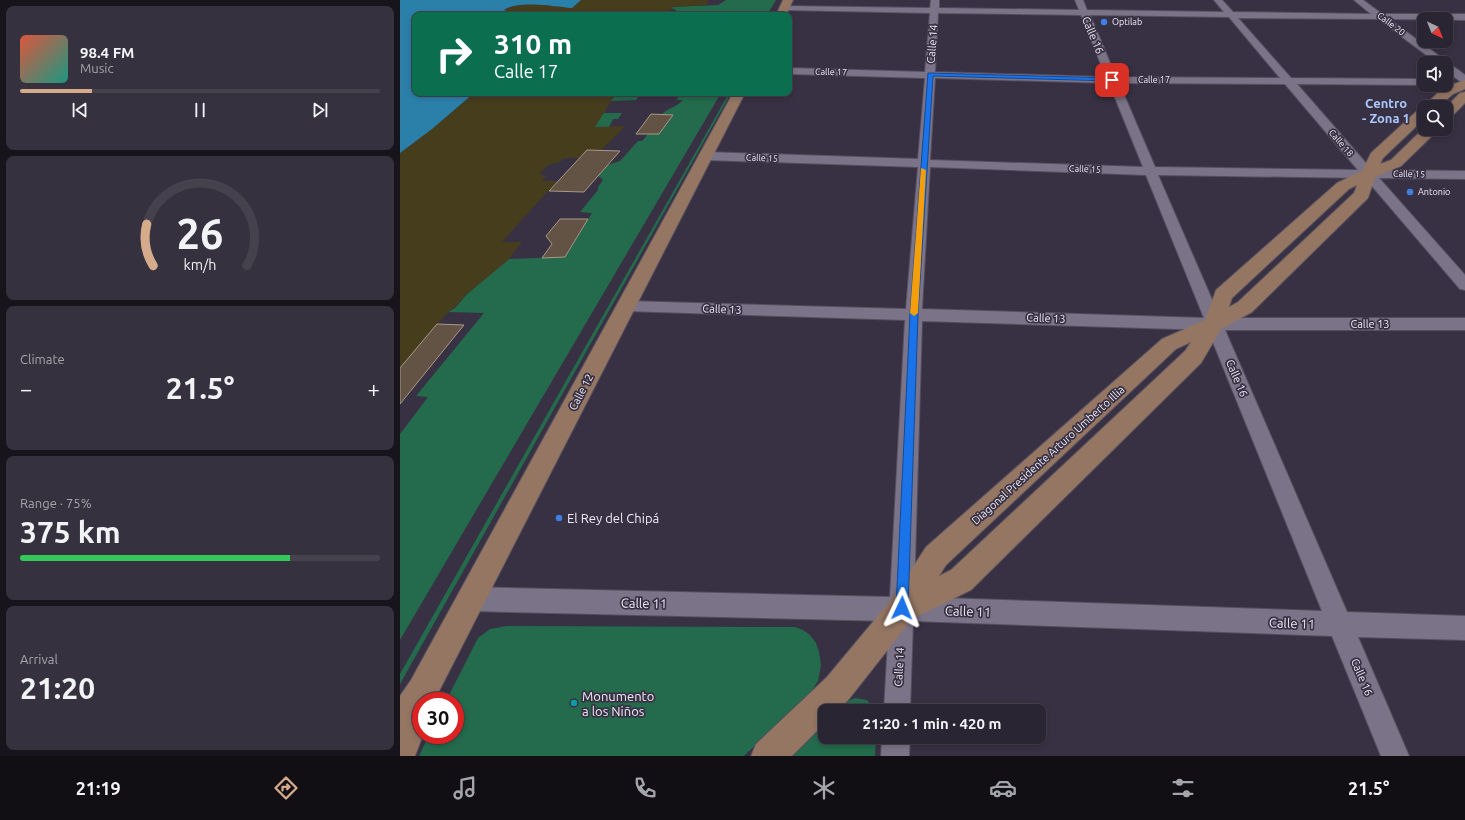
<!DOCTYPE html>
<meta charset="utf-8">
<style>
body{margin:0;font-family:Ubuntu,sans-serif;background:#36313e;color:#f1f3f6;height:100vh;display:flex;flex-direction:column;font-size:15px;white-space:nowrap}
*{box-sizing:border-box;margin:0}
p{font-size:13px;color:#a5a5ac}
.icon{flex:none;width:22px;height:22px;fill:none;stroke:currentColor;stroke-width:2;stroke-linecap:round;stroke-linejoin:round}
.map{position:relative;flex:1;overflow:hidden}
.details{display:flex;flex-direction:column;gap:6px;padding:6px;background:#17141c;width:400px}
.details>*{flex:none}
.guide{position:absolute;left:12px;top:12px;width:380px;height:84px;border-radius:8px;box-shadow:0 2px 6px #0003,0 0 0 1px #46424d;background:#0b6e4f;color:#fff;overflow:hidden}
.needle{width:26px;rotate:137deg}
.controls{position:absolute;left:1017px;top:12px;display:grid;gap:8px}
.controls a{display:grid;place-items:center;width:36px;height:36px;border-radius:8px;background:#2a2532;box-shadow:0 2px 6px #0003,0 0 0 1px #46424d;font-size:20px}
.speed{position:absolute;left:12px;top:692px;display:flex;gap:8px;font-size:20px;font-weight:700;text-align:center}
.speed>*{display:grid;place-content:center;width:52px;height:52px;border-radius:50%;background:#2a2532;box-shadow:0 2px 6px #0003,0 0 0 1px #46424d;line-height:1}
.speed .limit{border:6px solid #d22;background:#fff;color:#111}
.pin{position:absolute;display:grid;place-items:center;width:34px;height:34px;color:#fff;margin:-17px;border-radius:8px;box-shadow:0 2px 6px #0006}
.me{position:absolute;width:44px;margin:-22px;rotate:2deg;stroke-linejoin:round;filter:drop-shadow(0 0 3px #0008)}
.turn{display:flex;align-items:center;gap:14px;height:84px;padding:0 16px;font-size:18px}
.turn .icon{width:52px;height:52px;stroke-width:2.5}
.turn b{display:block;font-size:28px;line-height:34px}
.big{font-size:30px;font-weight:700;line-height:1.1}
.details .tile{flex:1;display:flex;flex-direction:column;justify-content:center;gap:6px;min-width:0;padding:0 14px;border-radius:8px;background:#36313e}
.details .dial{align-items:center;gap:0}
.dial svg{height:104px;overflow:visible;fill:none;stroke:#46424d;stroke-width:7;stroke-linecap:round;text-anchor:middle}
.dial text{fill:#f1f3f6;stroke:none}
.song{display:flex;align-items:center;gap:12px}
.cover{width:48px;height:48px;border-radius:6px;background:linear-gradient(135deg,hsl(10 70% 55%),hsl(170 70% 35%))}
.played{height:4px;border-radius:2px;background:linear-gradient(90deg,#d6ab8b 20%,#46424d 20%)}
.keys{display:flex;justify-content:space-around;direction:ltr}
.heat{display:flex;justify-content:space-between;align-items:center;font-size:22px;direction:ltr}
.charge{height:6px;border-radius:3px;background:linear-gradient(90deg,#34c759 75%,#46424d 0)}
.trip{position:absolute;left:418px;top:704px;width:228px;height:40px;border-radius:8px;background:#2a2532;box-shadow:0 2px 6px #0003,0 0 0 1px #46424d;font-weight:700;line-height:40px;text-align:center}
.tabs{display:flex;height:64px;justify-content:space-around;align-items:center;background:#110f14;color:#a5a5ac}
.tabs .icon{width:28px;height:28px}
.tabs .on{color:#d6ab8b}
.tabs b{font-size:18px;color:#f1f3f6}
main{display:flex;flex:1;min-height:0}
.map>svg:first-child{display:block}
</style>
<main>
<section class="details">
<div class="tile">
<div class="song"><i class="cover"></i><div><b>98.4 FM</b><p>Music</p></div></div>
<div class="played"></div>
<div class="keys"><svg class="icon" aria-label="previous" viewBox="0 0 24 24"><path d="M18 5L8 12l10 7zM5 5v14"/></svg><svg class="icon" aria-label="pause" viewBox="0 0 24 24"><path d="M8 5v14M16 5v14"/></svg><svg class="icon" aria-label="next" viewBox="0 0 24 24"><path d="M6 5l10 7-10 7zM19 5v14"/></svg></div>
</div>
<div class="tile dial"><svg viewBox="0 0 100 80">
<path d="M14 69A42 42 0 1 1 86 69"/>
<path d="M14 69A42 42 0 0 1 9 37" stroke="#d6ab8b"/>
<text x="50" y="56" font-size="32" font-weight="700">26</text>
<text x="50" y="72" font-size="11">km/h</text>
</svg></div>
<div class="tile"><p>Climate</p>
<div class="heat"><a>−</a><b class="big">21.5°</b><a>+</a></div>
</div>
<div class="tile"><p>Range · 75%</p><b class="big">375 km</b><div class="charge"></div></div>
<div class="tile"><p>Arrival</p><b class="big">21:20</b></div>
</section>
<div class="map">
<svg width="1065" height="756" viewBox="0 0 1065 756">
<rect width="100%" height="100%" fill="#383143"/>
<g fill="#236b4c">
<path d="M326,0h50l-9,15h-62l-6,-2 -31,-1 8,-1v-1l-5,-2 2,-1 45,-2z"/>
<path d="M216,93h33l-9,1 -4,6 -25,1z"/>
<path d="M282,93h39l-321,547v-206l28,-37 -12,-1 68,-83 -36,-1 7,-4 12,-14 42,-35 56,-2 27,-44 -12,-1 18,-22v-3l5,-7 -7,-6 6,-7 18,-6 18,-20h4l6,-7 11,-1 14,-18 -11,-1c6,-6 15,-7 21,-14h-7z"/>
<path d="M329,93h2l-331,591v-10z"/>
<path d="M203,113h19l-4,6h-5l-4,8h-15z"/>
<path d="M107,626l288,1 8,3 7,5 6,8 3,9 2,13 -3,16 -7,11 -67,64h-325l10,-21h26v-34h-9l32,-63 12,-9z"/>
<path d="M455,698l12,2 9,11h-41l13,-10z"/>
<path d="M425,721v16h51l-1,19h-85z"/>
</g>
<g fill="#453d1c">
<path d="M181,0h127l-2,5 -33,2 -5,5 31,1 6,2h-141l2,-2 -56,-1 -6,-2c13,-10 49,-4 68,-2z"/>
<path d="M74,93h142l-21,34 30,-1 -23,24h-15l-8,8h-15l-4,4 -10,2 -11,10 7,2 -4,5h15l-55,61h20l-13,17 -42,35 -13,14 -6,4 -48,56v-215l32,-24z"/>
</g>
<path fill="#2b80aa" d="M0,0h181l-9,8c-18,-2 -55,-8 -68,2l6,2 56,1 -2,2h-149v78h59l-42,36 -32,24z"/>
<g fill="#625344" stroke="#a98">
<path d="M251,114l22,1 -14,19h-23z"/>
<path d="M187,150l33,1 -36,41 -35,-1z"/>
<path d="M160,219h28l-23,38 -23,1 10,-14 -6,-8z"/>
<path d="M37,324l27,1 -64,79v-36z"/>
</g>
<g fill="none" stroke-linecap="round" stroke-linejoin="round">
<g stroke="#554f5e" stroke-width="2">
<g id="street">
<path d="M531,0h8v8l140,2 -4,-10h8l4,10 137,2 -10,-12h8l11,12 138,2 -17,-14h9l19,14h83v6l-76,-1 76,56v8l-4,-1 -15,-11v-8h-9l-59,-44 -140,-1 53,60 133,1v6l-127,-1 75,86 93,1v8l-86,-1 86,97v15l-5,-1 -95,-111 -207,-3 62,143h245v12h-240l122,282 118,4v24l-107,-3 51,119h-28l-49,-120 -419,-15 -3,90h-26l5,-90 -418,-10 -8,-4 -4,-8 4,-8 8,-4 419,10 15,-277 -279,-9 -6,-1 -2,-4 2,-4 6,-1 280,8 12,-142 -212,-7 -4,-1 -2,-3 2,-3 4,-1 212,7 7,-81 -136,-4v-6l136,4 5,-59 -146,-3 -4,-2 4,-2 146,2zM538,13l143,2 25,62 -171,-5zM690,15l139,2 51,61 -164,-1zM535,78l174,5 34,84 -213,-7zM719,83l166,1 73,86 -203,-3zM530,167l216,8 58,143 -282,-9zM522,321l286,9 114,281 -408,-14z"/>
<path d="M482,737h28l-1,19h-28z"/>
</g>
</g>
<g stroke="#554f5e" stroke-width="2">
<g id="secondary">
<path d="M383,0h10l-7,15h-10z"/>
<path d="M1065,80v9l-12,5 -15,13h-15l20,-19z"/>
<path d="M1065,92v11l-14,14 -5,1v-11l14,-14z"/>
<path d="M333,93h12l-311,608h-13v34h2l-8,21h-15v-60l11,-16z"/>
<path d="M1024,108v11l-41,39 -3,6 11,-4 33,-32 14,1 -2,3 -35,34 -26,11 -7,21 -116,114 -31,17 -20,34 -230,227 -59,29 -63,80 -11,12h-13v12l-33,33h-41l5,-12 71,-67 65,-78 34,-52 236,-208 43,-19 11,-30 121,-107 25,-12 9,-18 48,-44zM957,185l-3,8 -116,109 -9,5 3,-9 117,-109zM791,342l-6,9 -234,219 -12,6 7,-11 230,-216z"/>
</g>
</g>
<use href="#street" fill="#7b7488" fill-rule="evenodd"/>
<use href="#secondary" fill="#957663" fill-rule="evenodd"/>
</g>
<path fill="#1a73e8" stroke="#114b97" d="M528,73l184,5 2,2 -2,1 -179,-5 -15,238 -10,294 -2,5 -4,2 -5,-2 -1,-5 14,-294z"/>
<path fill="#f59e0b" d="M521,168l5,2 -8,143 -4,3 -4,-3z"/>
<g fill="#3f7fe0" stroke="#383143" stroke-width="1.5">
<circle cx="704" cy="22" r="4"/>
<circle cx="1010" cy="192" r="4"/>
<circle cx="159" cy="518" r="4"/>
</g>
<circle fill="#0f9aa8" stroke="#383143" stroke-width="1.5" cx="174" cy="703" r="4"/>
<g text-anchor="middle" stroke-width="3.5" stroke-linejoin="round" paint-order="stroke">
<g font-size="9" fill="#eeeaf6" stroke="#383143" text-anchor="start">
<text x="712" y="25">Optilab</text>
<text x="1018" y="195">Antonio</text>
</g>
<g font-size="9" fill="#eeeaf6" stroke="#383143">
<text transform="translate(991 24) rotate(37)" y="3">Calle 20</text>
<text transform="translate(431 72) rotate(1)" y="3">Calle 17</text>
<text x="754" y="83">Calle 17</text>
<text transform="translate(941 143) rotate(49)" y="3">Calle 18</text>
<text transform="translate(362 158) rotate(2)" y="3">Calle 15</text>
<text transform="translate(685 169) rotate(2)" y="3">Calle 15</text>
<text transform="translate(1009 174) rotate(1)" y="3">Calle 15</text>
</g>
<g font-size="11" fill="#eeeaf6" stroke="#383143">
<text transform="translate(693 35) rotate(67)" y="4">Calle 16</text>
<text transform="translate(532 44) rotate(-86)" y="4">Calle 14</text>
<text transform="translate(322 309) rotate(2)" y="4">Calle 13</text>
<text transform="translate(646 318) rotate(2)" y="4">Calle 13</text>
<text x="970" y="328">Calle 13</text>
<text transform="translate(837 378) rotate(67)" y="4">Calle 16</text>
<text transform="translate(181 392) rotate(-62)" y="4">Calle 12</text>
<text transform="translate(648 455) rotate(-42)" y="4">Diagonal Presidente Arturo Umberto Illia</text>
<text transform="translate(499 667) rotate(-87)" y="4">Calle 14</text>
<text transform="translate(962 677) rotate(67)" y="4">Calle 16</text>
</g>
<g font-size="13" font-weight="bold" fill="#aac8fc" stroke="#383143">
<text x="986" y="108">Centro<tspan x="986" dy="15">- Zona 1</tspan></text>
</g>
<g font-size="13" fill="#eeeaf6" stroke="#383143" text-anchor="start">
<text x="167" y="523">El Rey del Chipá</text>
<text x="182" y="701">Monumento<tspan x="182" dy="15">a los Niños</tspan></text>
</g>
<g font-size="13" fill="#eeeaf6" stroke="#383143">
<text transform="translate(244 603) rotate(1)" y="5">Calle 11</text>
<text transform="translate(568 611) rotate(2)" y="5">Calle 11</text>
<text transform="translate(892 623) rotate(2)" y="5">Calle 11</text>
</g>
</g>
</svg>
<div class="controls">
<a><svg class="needle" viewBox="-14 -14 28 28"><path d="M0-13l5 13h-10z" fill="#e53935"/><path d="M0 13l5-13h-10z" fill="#a5a5ac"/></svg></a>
<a><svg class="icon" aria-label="sound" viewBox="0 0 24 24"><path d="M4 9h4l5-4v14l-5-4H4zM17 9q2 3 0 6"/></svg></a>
<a><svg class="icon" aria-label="search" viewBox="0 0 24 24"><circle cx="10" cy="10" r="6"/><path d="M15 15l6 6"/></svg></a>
</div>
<div class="speed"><div class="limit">30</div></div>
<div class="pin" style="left:712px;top:80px;background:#d93025"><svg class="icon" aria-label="arrive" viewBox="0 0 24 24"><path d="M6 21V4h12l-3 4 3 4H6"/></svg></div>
<svg class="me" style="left:502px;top:608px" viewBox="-20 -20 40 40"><path d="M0-17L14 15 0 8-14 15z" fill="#1a73e8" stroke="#fff" stroke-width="4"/></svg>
<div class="trip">21:20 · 1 min · 420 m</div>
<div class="guide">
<div class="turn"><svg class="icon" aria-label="right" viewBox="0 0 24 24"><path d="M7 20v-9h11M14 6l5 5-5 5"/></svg><div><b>310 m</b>Calle 17</div></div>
</div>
</div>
</main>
<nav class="tabs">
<b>21:19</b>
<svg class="icon on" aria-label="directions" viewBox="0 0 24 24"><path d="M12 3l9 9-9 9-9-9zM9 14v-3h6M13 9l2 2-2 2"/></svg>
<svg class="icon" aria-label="music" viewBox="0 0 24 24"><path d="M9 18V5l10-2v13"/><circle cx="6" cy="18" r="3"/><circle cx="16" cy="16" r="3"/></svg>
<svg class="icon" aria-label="phone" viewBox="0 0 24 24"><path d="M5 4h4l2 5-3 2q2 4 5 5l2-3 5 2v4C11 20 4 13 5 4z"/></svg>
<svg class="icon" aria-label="climate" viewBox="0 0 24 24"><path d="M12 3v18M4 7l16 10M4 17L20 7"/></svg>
<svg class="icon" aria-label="car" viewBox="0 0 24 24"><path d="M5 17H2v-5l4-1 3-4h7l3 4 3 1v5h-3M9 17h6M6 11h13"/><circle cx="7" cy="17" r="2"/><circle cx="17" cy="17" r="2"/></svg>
<svg class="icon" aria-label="filters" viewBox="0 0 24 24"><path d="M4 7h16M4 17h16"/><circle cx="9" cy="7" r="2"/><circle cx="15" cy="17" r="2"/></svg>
<b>21.5°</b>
</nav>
